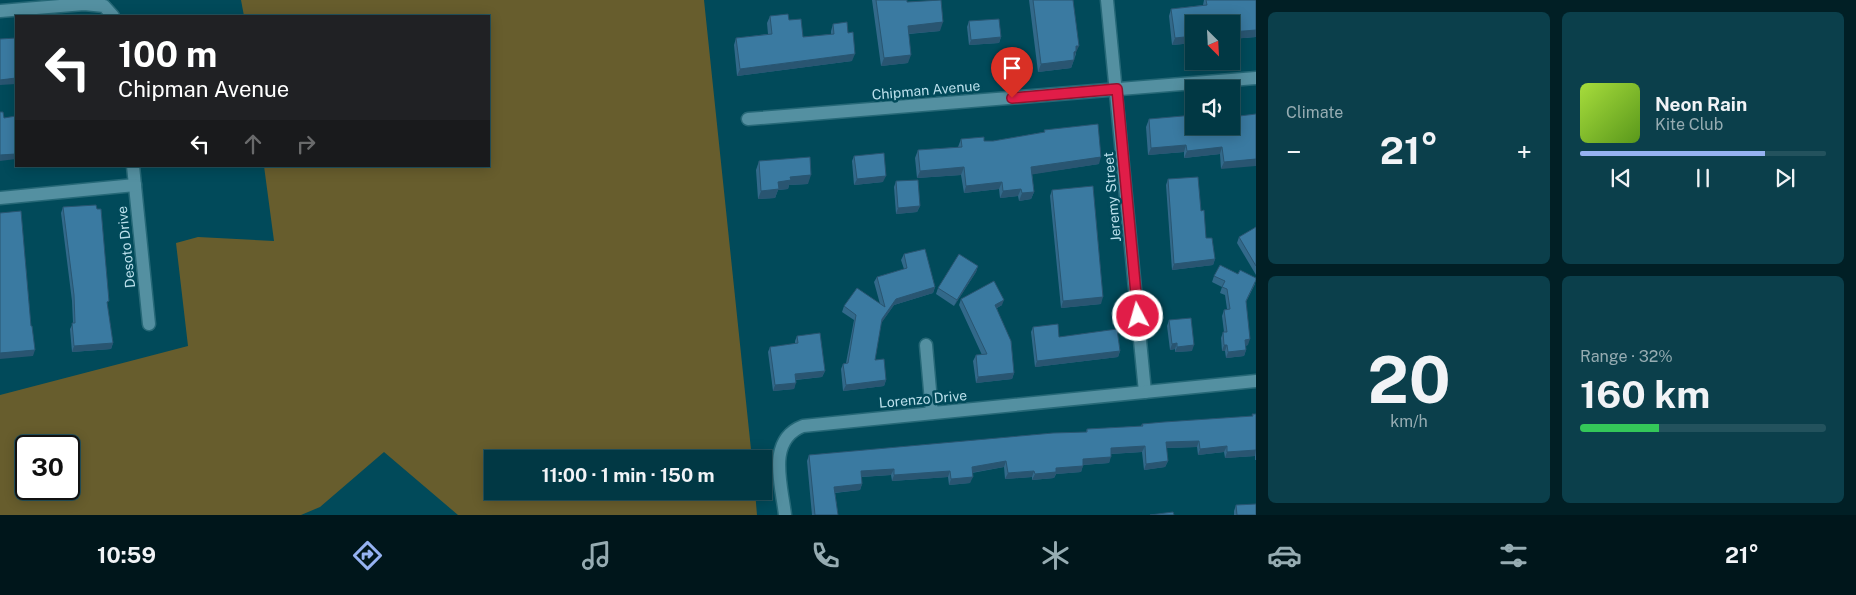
<!DOCTYPE html>
<meta charset="utf-8">
<style>
body{margin:0;font-family:"Public Sans",sans-serif;background:#0b3f4b;color:#f1f3f6;height:100vh;display:flex;flex-direction:column;font-size:19px;white-space:nowrap}
*{box-sizing:border-box;margin:0}
p{font-size:16px;color:#96acb2}
.icon{flex:none;width:28px;height:28px;fill:none;stroke:currentColor;stroke-width:2;stroke-linecap:round;stroke-linejoin:round}
.map{position:relative;flex:1;overflow:hidden}
.side{display:flex;flex-direction:column;gap:12px;padding:12px;background:#011f25;width:600px}
.side>*{flex:none}
.guide{position:absolute;left:15px;top:15px;width:475px;height:152px;border-radius:0px;box-shadow:0 2px 12px #0003,0 0 0 1px #23525d;background:#202124;color:#fff;overflow:hidden}
.needle{width:32px;rotate:156deg}
.tools{position:absolute;left:1185px;top:15px;display:grid;gap:10px}
.tools a{display:grid;place-items:center;width:55px;height:55px;border-radius:0px;background:#013844;box-shadow:0 2px 12px #0003,0 0 0 1px #23525d;font-size:25px}
.speed{position:absolute;left:15px;top:435px;display:flex;gap:10px;font-size:25px;font-weight:700;text-align:center}
.speed>*{display:grid;place-content:center;width:65px;height:65px;border-radius:50%;background:#013844;box-shadow:0 2px 12px #0003,0 0 0 1px #23525d;line-height:1}
.speed .limit{border:2px solid #111;border-radius:8px;background:#fff;color:#111}
.pin{position:absolute;display:grid;place-items:center;width:42px;height:42px;color:#fff;margin:-51px -21px;border-radius:50% 50% 50% 0;rotate:-45deg;box-shadow:0 0 5px #0007}
.pin .icon{rotate:45deg}
.me{position:absolute;width:55px;margin:-28px;rotate:354deg;stroke-linejoin:round;filter:drop-shadow(0 0 4px #0008)}
.turn{display:flex;align-items:center;gap:18px;height:105px;padding:0 20px;font-size:22px}
.turn .icon{width:65px;height:65px;stroke-width:2.5}
.turn b{display:block;font-size:35px;line-height:42px}
.lanes{display:flex;align-items:center;height:48px;padding:0 20px;background:#0003;justify-content:center;gap:25px;direction:ltr}
.lanes .off{opacity:.35}
.big{font-size:38px;font-weight:700;line-height:1.1}
.side .card{flex:1;display:flex;flex-direction:column;justify-content:center;gap:8px;min-width:0;padding:0 18px;border-radius:8px;background:#0b3f4b}
.side .dial{align-items:center;gap:0}
.dial b{font-size:65px;line-height:1}
.song{display:flex;align-items:center;gap:15px}
.cover{width:60px;height:60px;border-radius:8px;background:linear-gradient(135deg,hsl(80 70% 55%),hsl(90 70% 35%))}
.played{height:5px;border-radius:2px;background:linear-gradient(90deg,#95b2f1 75%,#23525d 75%)}
.keys{display:flex;justify-content:space-around;direction:ltr}
.heat{display:flex;justify-content:space-between;align-items:center;font-size:28px;direction:ltr}
.charge{height:8px;border-radius:4px;background:linear-gradient(90deg,#34c759 32%,#23525d 0)}
.side .tiles{flex:1;display:grid;gap:12px;grid-template-columns:repeat(2,1fr)}
.trip{position:absolute;left:484px;top:450px;width:288px;height:50px;border-radius:0px;background:#013844;box-shadow:0 2px 12px #0003,0 0 0 1px #23525d;font-weight:700;line-height:50px;text-align:center}
.tabs{display:flex;height:80px;justify-content:space-around;align-items:center;background:#00161b;color:#96acb2}
.tabs .icon{width:35px;height:35px}
.tabs .active{color:#95b2f1}
.tabs b{font-size:22px;color:#f1f3f6}
main{display:flex;flex:1;min-height:0}
.map>svg:first-child{display:block}
</style>
<main>
<div class="map">
<svg width="1256" height="515" viewBox="0 0 1256 515">
<rect width="100%" height="100%" fill="#014a5a"/>
<path fill="#675d2d" fill-rule="evenodd" d="M241,0h463l48,459h-260v32h263l2,24h-299l-74,-63 -64,55 -19,8h-301v-120l188,-49 -12,-103 22,-6 76,4 -10,-75h225v-150h-245zM26,446h43v43h-43z"/>
<g fill="none" stroke-linecap="round" stroke-linejoin="round">
<g stroke="#266877" stroke-width="15">
<g id="minor">
<path d="M1107,0l38,392"/>
<path d="M0,11l84,-7 20,2 9,10"/>
<path d="M748,119l508,-41"/>
<path d="M133,166l16,158"/>
<path d="M0,198l135,-13"/>
<path d="M926,345l6,68"/>
<path d="M785,515c-3,-29 -19,-75 18,-89l453,-45"/>
</g>
</g>
<use href="#minor" stroke="#5490a1" stroke-width="12"/>
</g>
<g fill="#32698a">
<path d="M872,0h35v2l33,29 -31,3 -1,29 -27,3z"/>
<path d="M1029,0h44l3,54 -5,14 -33,4z"/>
<path d="M1204,0h52v37l-25,2v-15h-37v19l-22,2 -3,-29 2,-7 32,-4z"/>
<path d="M770,16l19,4 14,17 28,-3v-3l2,-7 15,9 4,28 -115,15 -3,-31 2,-7 32,-4 -1,-11z"/>
<path d="M969,21l32,16 -2,6 -30,2 -2,-18z"/>
<path d="M1256,114l-35,55 -1,-15 -36,4v-6l-36,3 -2,-28 3,-8 45,7z"/>
<path d="M1044,130l55,34 -67,10 2,18 -3,7 -12,2 -1,-5 -18,2 -1,-9 -35,4 -3,-18 -44,3 -2,-20 3,-8 40,-3 3,-8 23,2h9l51,-9z"/>
<path d="M854,156l29,26 -29,3 -2,-24z"/>
<path d="M759,161l49,23 -19,1 -1,4 -10,1 -3,8 -17,1 -2,-29z"/>
<path d="M1168,179l33,32 5,27 9,21 -2,6 -41,5 -6,-85z"/>
<path d="M896,181l24,25 -3,6 -21,2 -2,-27z"/>
<path d="M1052,190l49,114 -40,4 -11,-112z"/>
<path d="M63,207l44,98 6,38 -2,6 -39,3 -2,-23 3,-6 -1,-22 -11,-88z"/>
<path d="M1256,227v48l-19,-32 2,-6z"/>
<path d="M904,254l31,33 -2,6 -39,12 -13,18 -6,37 11,20 -2,6 -41,5 -2,-22 2,-5 3,-1 8,-43 -12,-8 2,-6 36,-2 -6,-22 3,-5 27,-8 -3,-9z"/>
<path d="M978,266l-2,6 -22,34 -18,-12 2,-6z"/>
<path d="M1214,276l41,8 -9,18 2,43 -3,1 1,4 -2,6 -18,2 -1,-7h-3l-1,-13 2,-6h1l-2,-16 2,-6 3,-1 -2,-14 -5,-2 2,-6 -10,-5z"/>
<path d="M961,299l41,6 -5,3 17,65 -2,6 -36,4 -3,-22 3,-6h6l-23,-50z"/>
<path d="M1169,320l23,31 -17,1v-3l-5,1 -3,-24z"/>
<path d="M1033,327l26,10 61,14 -2,6 -83,10 -4,-35z"/>
<path d="M797,336l28,35 -3,6 -26,3 -2,9 -21,2 -5,-39 2,-5 25,-3v-3z"/>
<path d="M1252,414h4v46h-1v-4l-30,2 -1,-6 -26,3 -1,-8 -31,1 2,13 -3,6 -21,3 -2,-18 -31,2 -2,9 -26,2 -2,7 -25,2 -2,4 -22,2v-3l-27,2 -1,-12 -32,6 -2,10 -21,2 -1,-8 -56,4 -1,-6 -29,2v7l-2,6 -25,3 3,22h-26l-5,-54 2,-6 277,-23 1,-3 54,-3 1,-2 110,-8z"/>
<path d="M1236,505l20,10h-22v-4z"/>
</g>
<g fill="#295571">
<path d="M943,22l-3,9 -35,3 3,-8z"/>
<path d="M1256,30v7l-25,2v-7z"/>
<path d="M1194,36v7l-22,2 3,-7z"/>
<path d="M1001,37l-2,6 -30,2 2,-5z"/>
<path d="M1076,46h3l-6,13 -2,1z"/>
<path d="M855,54l-3,7 -115,15 3,-7z"/>
<path d="M911,55l-3,8 -27,3 3,-8z"/>
<path d="M1074,60l-3,8 -33,4 3,-8z"/>
<path d="M16,78v6l-16,1v-5z"/>
<path d="M1186,145l-2,7 -36,3 3,-7z"/>
<path d="M1222,147l-2,7 -36,4 3,-7z"/>
<path d="M16,154v5l-16,2v-6z"/>
<path d="M1101,157l-2,7 -70,11 2,-8z"/>
<path d="M1256,159v7l-35,3 3,-7z"/>
<path d="M964,167l-3,8 -44,3 3,-7z"/>
<path d="M811,175l-3,9 -19,1 -1,4 -10,1 -3,8 -17,1 3,-8 17,-9 12,-5z"/>
<path d="M886,176l-3,6 -29,3 3,-6z"/>
<path d="M1002,182l-3,7 -35,4 2,-7z"/>
<path d="M1021,189l-3,7 -18,2 3,-7z"/>
<path d="M1034,192l-3,7 -12,2 3,-8z"/>
<path d="M920,206l-3,6 -21,2 2,-6z"/>
<path d="M1215,259l-2,6 -41,5 2,-6z"/>
<path d="M978,266l-2,6 -22,34 3,-6z"/>
<path d="M935,287l-2,6 -39,12 -14,20 2,-6 14,-20z"/>
<path d="M1103,297l-2,7 -40,4 2,-7z"/>
<path d="M1004,300l-2,5 -9,5 2,-5z"/>
<path d="M1250,339l-2,6 -6,1 3,-6z"/>
<path d="M113,343l-2,6 -39,3 2,-6z"/>
<path d="M1177,343l-2,6 -5,1 2,-6z"/>
<path d="M1194,345l-2,6 -17,1 2,-5z"/>
<path d="M1224,345h3l-2,6h-3z"/>
<path d="M35,350l-2,6 -33,3v-6z"/>
<path d="M1246,350l-2,6 -18,2 2,-6z"/>
<path d="M1120,351l-2,6 -83,10 2,-6z"/>
<path d="M825,371l-3,6 -29,3 2,-6z"/>
<path d="M1014,373l-2,6 -36,4 2,-6z"/>
<path d="M886,380l-2,6 -41,5 3,-6z"/>
<path d="M796,383l-2,6 -21,2 2,-6z"/>
<path d="M1199,441l-2,6 -33,1 2,-6z"/>
<path d="M1145,446l-3,6 -33,2 2,-6z"/>
<path d="M1227,446l-3,6 -26,3 2,-6z"/>
<path d="M1256,450l-1,6 -30,2 2,-6z"/>
<path d="M1111,457l-2,6 -28,2 2,-6z"/>
<path d="M1006,461l-2,6 -35,6 3,-6z"/>
<path d="M1168,461l-3,6 -21,3 2,-6z"/>
<path d="M1083,466l-2,6 -25,2 -2,4 -22,2 3,-6 21,-6z"/>
<path d="M894,469l-3,6 -32,2 2,-6z"/>
<path d="M950,471l-2,6 -56,4 2,-6z"/>
<path d="M1034,471l-2,6 -27,2 3,-6z"/>
<path d="M973,477l-3,6 -21,2 2,-6z"/>
<path d="M862,484l-2,6 -28,3 2,-6z"/>
</g>
<g fill="#3a7aa1" stroke="#295571">
<path d="M876,0h31v2l34,-2 2,22 -35,4 3,29 -27,3z"/>
<path d="M1033,0h40l6,46h-3v5l-2,1v8l-33,4z"/>
<path d="M1206,0h50v30l-25,2v-8h-37v12l-19,2 -4,-29 36,-4z"/>
<path d="M788,14l1,6 12,-1 2,18 31,-3 -1,-10 14,-2 1,11 5,-1 2,22 -115,15 -4,-31 36,-4 -2,-18z"/>
<path d="M999,19l2,18 -30,3 -2,-19z"/>
<path d="M16,38v40l-16,2v-41z"/>
<path d="M0,112h3l1,6 12,-2v38l-16,1z"/>
<path d="M1256,114v45l-32,3 -2,-15 -35,4 -1,-6 -35,3 -2,-29 45,-4v11h37v-9z"/>
<path d="M1098,124l3,33 -70,10 3,25 -12,1 -1,-4 -18,2 -1,-9 -36,4 -2,-19 -44,4 -2,-21 44,-3 -1,-8 23,-2v4h9l52,-9 -1,-2z"/>
<path d="M884,153l2,23 -29,3 -3,-23z"/>
<path d="M810,157l1,18 -21,2 1,3 -13,2 1,7 -18,2 -2,-30z"/>
<path d="M1198,177l3,34 3,-1 2,28h6l3,21 -41,5 -6,-85z"/>
<path d="M918,180l2,26 -22,2 -2,-27z"/>
<path d="M1093,186l10,111 -40,4 -11,-111z"/>
<path d="M96,205l1,4h4l8,92 -2,1 6,41 -39,3 -2,-23h3l-1,-28 -11,-88z"/>
<path d="M21,211l10,115h1l3,24 -35,3v-140z"/>
<path d="M1256,227v39l-17,-29z"/>
<path d="M925,249l10,38 -39,12 -14,20 -7,41 9,-1 2,21 -40,5 -3,-21 5,-1 8,-48 -12,-9 13,-18 28,19 -8,-30 30,-9 -3,-14z"/>
<path d="M959,254l19,12 -21,34 -19,-12z"/>
<path d="M1220,265l18,9 2,-4 16,8v2l-10,21 4,38 -5,1 1,10 -18,2 -1,-7h-3l-1,-13h4l-3,-22 6,-1 -3,-20 -5,-2 3,-6 -11,-5z"/>
<path d="M994,281l10,19 -9,5 16,36 3,32 -36,4 -2,-22 11,-1 -26,-55z"/>
<path d="M1191,318l3,27 -17,2v-4l-5,1 -3,-24z"/>
<path d="M1058,324l1,13 58,-8 3,22 -83,10 -4,-34z"/>
<path d="M820,333l5,38 -30,3 1,9 -21,2 -5,-38 28,-4 -1,-7z"/>
<path d="M1252,414h4v36l-29,2v-6l-27,3 -1,-8 -33,1 2,19 -22,3 -1,-18 -34,2v9l-28,2v7l-27,2v4l-21,2 -1,-3 -26,2 -2,-12 -34,6 1,10 -22,2 -1,-8 -56,4v-6l-33,2 1,13 -28,3 4,28h-23l-6,-60 244,-22 34,-1v-3l56,-3 -1,-2 22,-2 89,-6z"/>
<path d="M1256,504v11h-19l-1,-10z"/>
<path d="M1173,512l1,3h-24z"/>
</g>
<g fill="none" stroke-linecap="round" stroke-linejoin="round">
<g stroke="#92132f" stroke-width="12">
<path id="route" d="M1012,98l105,-9 21,227"/>
</g>
<use href="#route" stroke="#e11d48" stroke-width="9"/>
</g>
<g text-anchor="middle" stroke-width="5" stroke-linejoin="round" paint-order="stroke">
<g font-size="14" fill="#badfeb" stroke="#014a5a">
<text transform="translate(926 90) rotate(-5)" y="5">Chipman Avenue</text>
<text transform="translate(1112 197) rotate(-95)" y="5">Jeremy Street</text>
<text transform="translate(126 247) rotate(-96)" y="5">Desoto Drive</text>
<text transform="translate(923 399) rotate(-5)" y="5">Lorenzo Drive</text>
</g>
</g>
</svg>
<div class="tools">
<a><svg class="needle" viewBox="-14 -14 28 28"><path d="M0-13l5 13h-10z" fill="#e53935"/><path d="M0 13l5-13h-10z" fill="#96acb2"/></svg></a>
<a><svg class="icon" aria-label="sound" viewBox="0 0 24 24"><path d="M4 9h4l5-4v14l-5-4H4zM17 9q2 3 0 6"/></svg></a>
</div>
<div class="speed"><div class="limit">30</div></div>
<div class="pin" style="left:1012px;top:98px;background:#d93025"><svg class="icon" aria-label="arrive" viewBox="0 0 24 24"><path d="M6 21V4h12l-3 4 3 4H6"/></svg></div>
<svg class="me" style="left:1138px;top:316px" viewBox="-20 -20 40 40"><circle r="17" fill="#e11d48" stroke="#fff" stroke-width="3"/><path d="M0-11L8 9 0 5-8 9z" fill="#fff"/></svg>
<div class="trip">11:00 · 1 min · 150 m</div>
<div class="guide">
<div class="turn"><svg class="icon" aria-label="left" viewBox="0 0 24 24"><path d="M17 20v-9H6M10 6l-5 5 5 5"/></svg><div><b>100 m</b>Chipman Avenue</div></div>
<div class="lanes"><svg class="icon" aria-label="left" viewBox="0 0 24 24"><path d="M17 20v-9H6M10 6l-5 5 5 5"/></svg><svg class="icon off" aria-label="ahead" viewBox="0 0 24 24"><path d="M12 20V5M6 11l6-6 6 6"/></svg><svg class="icon off" aria-label="right" viewBox="0 0 24 24"><path d="M7 20v-9h11M14 6l5 5-5 5"/></svg></div>
</div>
</div>
<section class="side">
<div class="tiles">
<div class="card"><p>Climate</p>
<div class="heat"><a>−</a><b class="big">21°</b><a>+</a></div>
</div>
<div class="card">
<div class="song"><i class="cover"></i><div><b>Neon Rain</b><p>Kite Club</p></div></div>
<div class="played"></div>
<div class="keys"><svg class="icon" aria-label="previous" viewBox="0 0 24 24"><path d="M18 5L8 12l10 7zM5 5v14"/></svg><svg class="icon" aria-label="pause" viewBox="0 0 24 24"><path d="M8 5v14M16 5v14"/></svg><svg class="icon" aria-label="next" viewBox="0 0 24 24"><path d="M6 5l10 7-10 7zM19 5v14"/></svg></div>
</div>
<div class="card dial"><b>20</b><p>km/h</p></div>
<div class="card"><p>Range · 32%</p><b class="big">160 km</b><div class="charge"></div></div>
</div>
</section>
</main>
<nav class="tabs">
<b>10:59</b>
<svg class="icon active" aria-label="directions" viewBox="0 0 24 24"><path d="M12 3l9 9-9 9-9-9zM9 14v-3h6M13 9l2 2-2 2"/></svg>
<svg class="icon" aria-label="music" viewBox="0 0 24 24"><path d="M9 18V5l10-2v13"/><circle cx="6" cy="18" r="3"/><circle cx="16" cy="16" r="3"/></svg>
<svg class="icon" aria-label="phone" viewBox="0 0 24 24"><path d="M5 4h4l2 5-3 2q2 4 5 5l2-3 5 2v4C11 20 4 13 5 4z"/></svg>
<svg class="icon" aria-label="climate" viewBox="0 0 24 24"><path d="M12 3v18M4 7l16 10M4 17L20 7"/></svg>
<svg class="icon" aria-label="car" viewBox="0 0 24 24"><path d="M5 17H2v-5l4-1 3-4h7l3 4 3 1v5h-3M9 17h6M6 11h13"/><circle cx="7" cy="17" r="2"/><circle cx="17" cy="17" r="2"/></svg>
<svg class="icon" aria-label="filters" viewBox="0 0 24 24"><path d="M4 7h16M4 17h16"/><circle cx="9" cy="7" r="2"/><circle cx="15" cy="17" r="2"/></svg>
<b>21°</b>
</nav>
